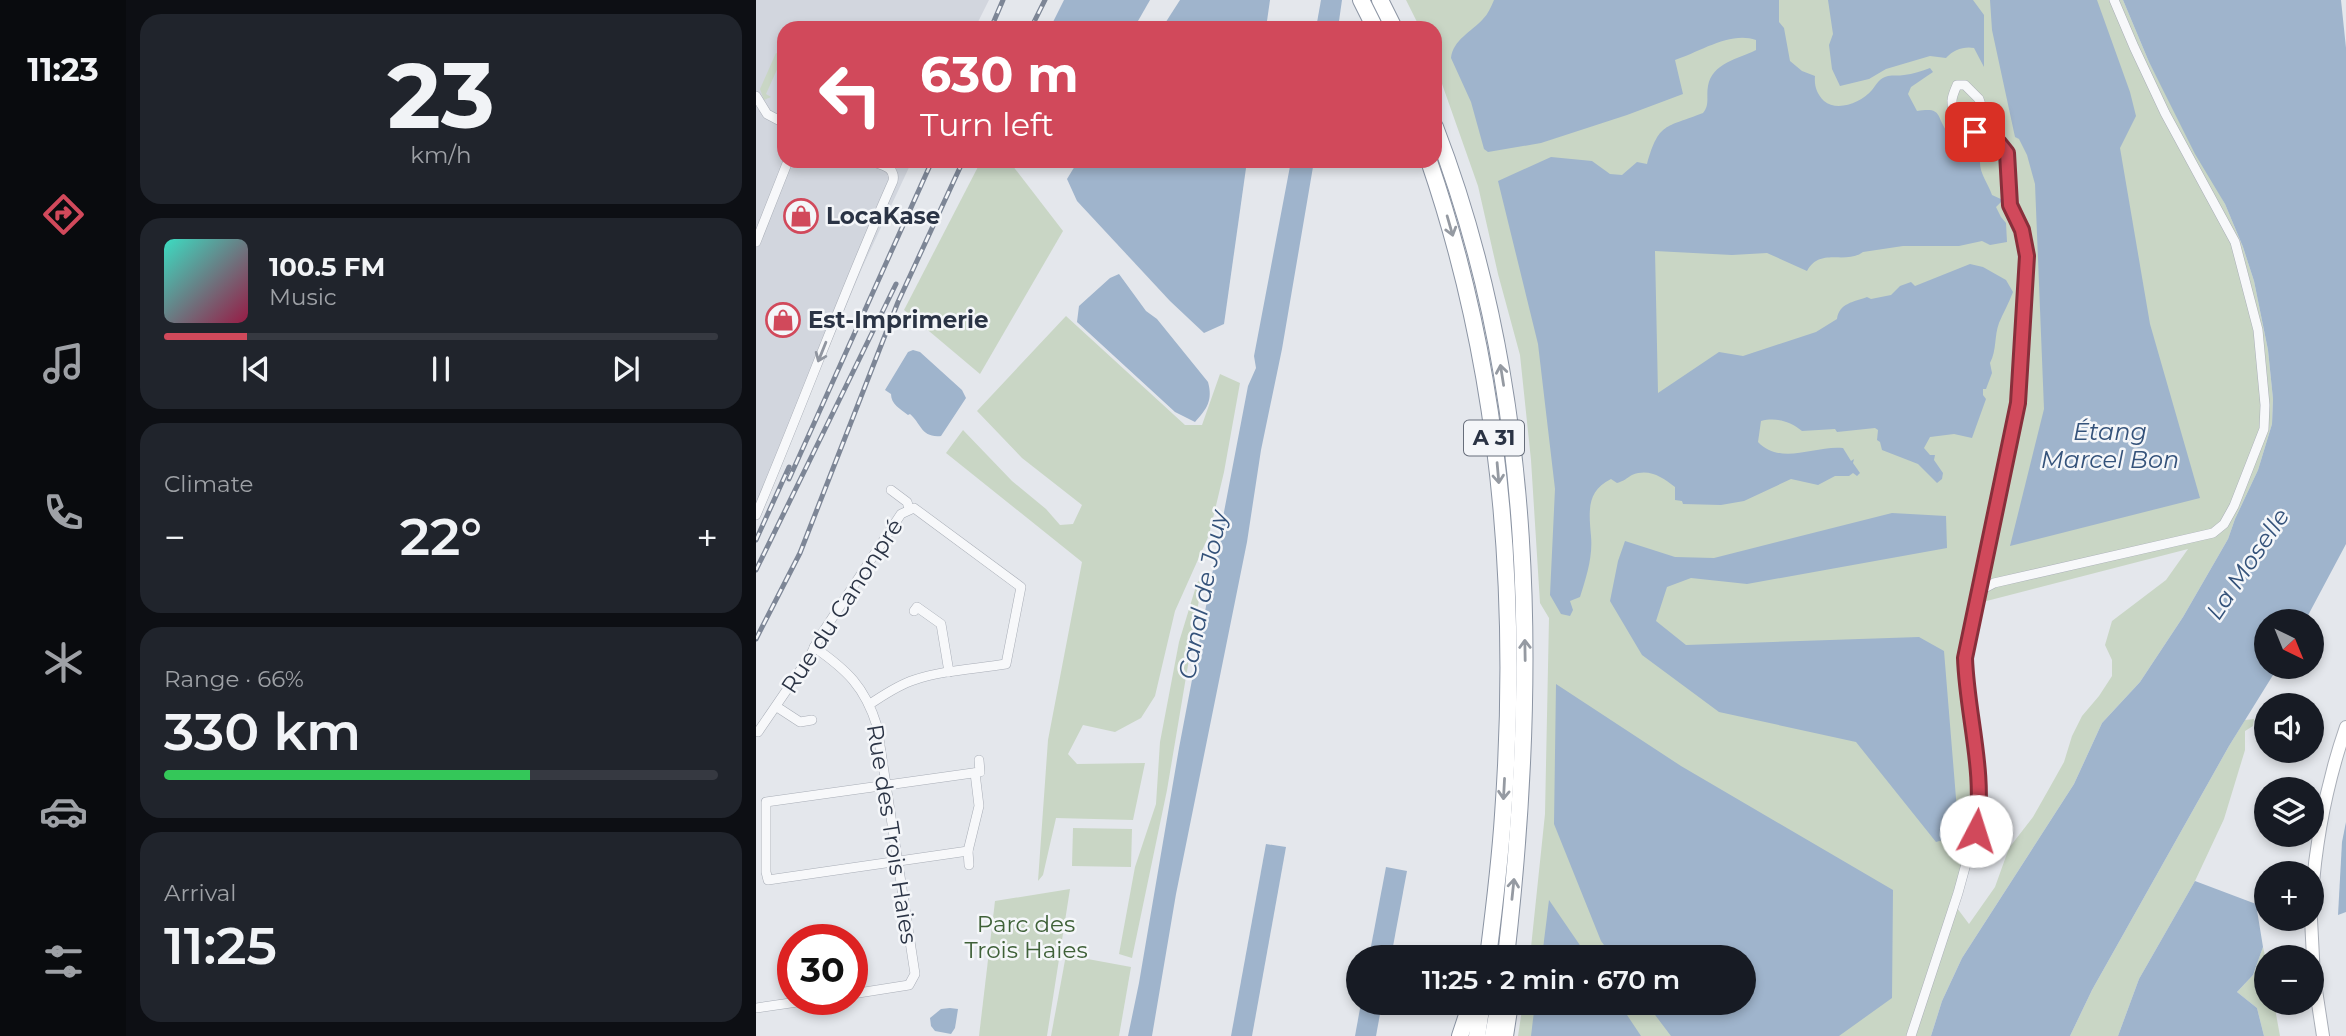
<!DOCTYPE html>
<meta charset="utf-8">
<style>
body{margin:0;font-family:Montserrat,sans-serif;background:#20242c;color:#f1f3f6;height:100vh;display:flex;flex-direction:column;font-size:26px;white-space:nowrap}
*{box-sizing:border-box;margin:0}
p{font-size:23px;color:#9ea1a6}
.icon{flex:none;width:38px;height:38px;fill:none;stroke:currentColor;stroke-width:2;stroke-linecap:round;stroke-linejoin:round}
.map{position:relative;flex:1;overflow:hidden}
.panel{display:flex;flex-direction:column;gap:14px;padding:14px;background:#0d0f14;width:630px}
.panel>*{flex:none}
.hud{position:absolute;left:21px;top:21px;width:665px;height:147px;border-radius:21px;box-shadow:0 4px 10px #0003;background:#d1495b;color:#fff;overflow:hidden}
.needle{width:46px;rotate:137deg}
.buttons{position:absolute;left:1498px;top:609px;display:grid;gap:14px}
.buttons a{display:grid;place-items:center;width:70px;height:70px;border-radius:50%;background:#171b24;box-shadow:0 4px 10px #0003;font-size:35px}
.speed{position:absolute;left:21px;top:924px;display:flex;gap:14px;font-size:35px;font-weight:700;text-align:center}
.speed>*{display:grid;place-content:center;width:91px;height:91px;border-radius:50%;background:#171b24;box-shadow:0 4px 10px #0003;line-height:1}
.speed .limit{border:10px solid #d22;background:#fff;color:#111}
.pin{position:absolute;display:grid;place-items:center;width:60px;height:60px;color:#fff;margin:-30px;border-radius:14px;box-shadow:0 4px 10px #0006}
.me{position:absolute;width:77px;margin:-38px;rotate:5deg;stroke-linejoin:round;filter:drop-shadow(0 0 5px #0008)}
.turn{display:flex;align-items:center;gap:24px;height:147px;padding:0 28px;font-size:32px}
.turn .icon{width:91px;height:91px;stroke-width:2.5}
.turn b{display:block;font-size:49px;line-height:60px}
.big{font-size:52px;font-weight:600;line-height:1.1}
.panel .widget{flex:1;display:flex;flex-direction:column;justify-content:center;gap:10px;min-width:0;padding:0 24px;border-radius:21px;background:#20242c}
.panel .dial{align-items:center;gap:0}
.dial b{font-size:91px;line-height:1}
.song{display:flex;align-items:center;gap:21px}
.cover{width:84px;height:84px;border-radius:10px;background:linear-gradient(135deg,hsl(170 70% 55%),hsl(340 70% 35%))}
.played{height:7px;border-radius:4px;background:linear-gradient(90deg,#d1495b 15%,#363941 15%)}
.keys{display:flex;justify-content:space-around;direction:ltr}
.heat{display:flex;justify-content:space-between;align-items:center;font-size:38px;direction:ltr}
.charge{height:10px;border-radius:5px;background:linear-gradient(90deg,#34c759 66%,#363941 0)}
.trip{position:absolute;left:590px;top:945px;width:410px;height:70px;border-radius:35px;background:#171b24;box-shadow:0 4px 10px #0003;font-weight:600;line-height:70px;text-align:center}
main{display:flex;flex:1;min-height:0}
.tab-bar{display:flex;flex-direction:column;width:126px;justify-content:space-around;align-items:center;background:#090b0e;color:#9ea1a6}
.tab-bar .icon{width:49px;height:49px}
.tab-bar .selected{color:#d1495b}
.tab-bar b{font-size:32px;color:#f1f3f6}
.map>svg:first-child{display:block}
</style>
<main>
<nav class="tab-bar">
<b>11:23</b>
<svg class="icon selected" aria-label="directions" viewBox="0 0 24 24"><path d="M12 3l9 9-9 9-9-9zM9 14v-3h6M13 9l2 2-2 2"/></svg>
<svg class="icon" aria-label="music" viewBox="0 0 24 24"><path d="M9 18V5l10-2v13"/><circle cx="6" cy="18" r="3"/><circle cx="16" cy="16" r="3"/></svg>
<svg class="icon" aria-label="phone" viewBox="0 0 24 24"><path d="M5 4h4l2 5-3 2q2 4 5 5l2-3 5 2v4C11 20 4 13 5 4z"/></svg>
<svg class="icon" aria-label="climate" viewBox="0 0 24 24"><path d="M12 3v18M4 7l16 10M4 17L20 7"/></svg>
<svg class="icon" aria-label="car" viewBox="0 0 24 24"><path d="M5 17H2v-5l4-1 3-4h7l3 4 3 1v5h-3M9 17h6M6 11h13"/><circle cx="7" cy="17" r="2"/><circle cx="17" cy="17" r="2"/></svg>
<svg class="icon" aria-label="filters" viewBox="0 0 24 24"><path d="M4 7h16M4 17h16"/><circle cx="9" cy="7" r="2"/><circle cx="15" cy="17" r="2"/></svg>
</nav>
<section class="panel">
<div class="widget dial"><b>23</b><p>km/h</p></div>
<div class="widget">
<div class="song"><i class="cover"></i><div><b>100.5 FM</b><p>Music</p></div></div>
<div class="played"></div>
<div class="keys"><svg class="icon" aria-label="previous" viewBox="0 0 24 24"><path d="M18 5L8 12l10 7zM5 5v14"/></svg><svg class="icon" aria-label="pause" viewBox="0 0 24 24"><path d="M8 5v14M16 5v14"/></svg><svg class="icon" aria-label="next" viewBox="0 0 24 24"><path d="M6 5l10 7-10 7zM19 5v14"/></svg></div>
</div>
<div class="widget"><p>Climate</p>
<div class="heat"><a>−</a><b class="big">22°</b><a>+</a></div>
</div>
<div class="widget"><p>Range · 66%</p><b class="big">330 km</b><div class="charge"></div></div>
<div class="widget"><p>Arrival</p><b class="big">11:25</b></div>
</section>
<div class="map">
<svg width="1590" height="1036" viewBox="0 0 1590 1036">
<rect width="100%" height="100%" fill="#e4e7ec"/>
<path fill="#d2d6de" d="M0,0h233l-14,28h-191v133h128l-50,107 -106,253z"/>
<g fill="#c9d6c5" fill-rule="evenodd">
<path d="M650,0h717l26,62 76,142 18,43 11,34 14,69 5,49 -1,25 -14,46 -23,49 -7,20 -45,78 -43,65 -38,41 -28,61 -112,174 -20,43 -11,35h-413l5,-33h220v-46h-213l15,-143 4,-196 -9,-15 -9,-143 -11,-105 -22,-81 -20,-88 -43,-122v-36h-15zM1432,549l-22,31 -54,41 -7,24 7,15v16l-13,20 -17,20 -10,20 -8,26 -14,25 -17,30 -24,31 -14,39 -26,37 -15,-20 23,-80 3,-47 -15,-119 10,-54z"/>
<path d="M20,53l7,3 -17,38 5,3 -7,3 -4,-11z"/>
<path d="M225,161h28l54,70 -83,143 -76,-64z"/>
<path d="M310,316l119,109h17l18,-51 20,9 -16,89 -15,63 -34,76 -20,85 -14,22 -26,14 -32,-7 -15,29 9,10 68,-1 -12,57 -77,-2 -13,57 -5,6 10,-141 34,-178 -136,-109 17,-23 49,51 34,28 14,16 13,-1 9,-19 -60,-47 -45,-47z"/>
<path d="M447,576l-36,214 -35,168 -13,-4 16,-87 21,-63 4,-62 19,-100 18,-59z"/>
<path d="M1498,719l-1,7 -8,5v19l-21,69 -29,62 -56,98 -21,57h-48l22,-46 137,-244 16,-26z"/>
<path d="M317,828l59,1 -1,38 -59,-1z"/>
<path d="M314,889l-23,147h-68l16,-135z"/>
<path d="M1507,947l3,13v43h8l6,33h-16l-7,-28 -20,-16 16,-17z"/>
<path d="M310,955l65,12 -12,69h-68z"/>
</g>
<g fill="#9fb4cc">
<path d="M308,0h86l-16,28h-84z"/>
<path d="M424,0h90l-4,28h-104z"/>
<path d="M565,0h21l-4,28h-22z"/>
<path d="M738,0h285v22l5,6 6,33 12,10 13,5c-1,10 2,18 9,25 13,11 37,2 48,-11 5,-6 7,-12 16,-14 5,-1 11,0 16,-1 9,-1 18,-4 26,-7l3,4 -22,15 -3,7 9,17c25,-4 19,4 29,19 5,8 26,27 34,30 -1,13 8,23 12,35l11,5 -7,7 5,10 5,6 1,19 -17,3 -8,-4 -23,5h-56l-40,6c-17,13 -43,-5 -56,19l-40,-18 -35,2 -77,-4 3,142 61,-41 24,4 73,-24 21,-13c2,-16 17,-17 30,-22l4,2 20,-4 9,-9 11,-4 4,4 55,-22 13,3 23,13 7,12c-4,11 -10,21 -14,31 -5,13 -2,27 -9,40l2,10 -6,16h-3v6l3,4 -14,39 -18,-4 -24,3 -6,11 6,7h5l-1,5 9,13 -1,6 -5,4 -19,-19 -36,-14 -2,-8 -3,-2 1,-10 -3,-2 -38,4 -2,-3 -33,2c-11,-9 -25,-14 -41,-10l-3,21c23,24 57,3 85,6l8,13 3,-2 -1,4 7,10 -3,3 -4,-3 -4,3h-14l-17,9 -27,-6 -47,22 -23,4 -38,-1 -1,-3 -7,-1v-13c-13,-10 -26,-19 -43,-12 -5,3 -8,6 -15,8l-6,-4c-25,12 -22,33 -20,57 2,21 -5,42 -11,61l-10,4 3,9 -3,6 -9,-2 -11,-19 5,-106 -17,-145 -40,-163 53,-24 41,4 18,13 12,1 15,-13 10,2c12,-42 18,-36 56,-51 7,-8 3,-17 5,-27 4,-23 30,-27 48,-36v-10c-26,-9 -56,12 -81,20l8,34 -56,21 -86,28 -53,9 -4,-3 -13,-47 -20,-44c2,-18 20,-26 32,-39 5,-5 8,-12 11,-19z"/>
<path d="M1072,0h145l11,15v52l-10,-19c-10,-2 -21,2 -28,10l-16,-2 -44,13 -17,10 -29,7 -8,-17 -3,-24 4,-11z"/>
<path d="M1234,0h107l33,92 6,24 -16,32 30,176 50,174 -190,48 34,-137 -9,-225 -8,-29 -8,-16 -4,-2 -23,-107z"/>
<path d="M1367,0h218l5,48v496l-41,77h-39v46h12l-49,79 -137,244 -22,46h-139l11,-35 20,-43 112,-174 28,-61 38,-41 43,-65 45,-78 7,-20 23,-49 14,-46 1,-25 -5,-49 -14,-69 -11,-34 -18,-43 -30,-50 -46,-92z"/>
<path d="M322,161h169l-23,163 -20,9 -34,-32 -93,-100 -10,-22z"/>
<path d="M535,161h23l-32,188 -21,101 -14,92 -71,352 -24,142h-24l11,-53 40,-235 69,-362 8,-18 -2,-12z"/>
<path d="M363,274l27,37 11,8 51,63c5,18 -1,27 -13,40l-20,-10 -98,-90 2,-16 31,-28z"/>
<path d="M157,350l7,2 42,38 4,8 -25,38c-20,2 -20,-13 -31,-22l-2,1c-8,-6 -17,-11 -17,-21l-6,-4 23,-38z"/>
<path d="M1136,513l54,3 1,32 -200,36 -56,-6 -24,9 -11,34 30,24 233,-8 25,14 15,184 -23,7 -80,-100 -137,-30 -77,-57 -32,-54 8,-40 7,-20 50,16 39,1z"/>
<path d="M800,684l125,82 212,124 -1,108 -53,38h-168l-25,-33h97v-46h-130l-12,-16 -47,-117z"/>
<path d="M1590,822v90l-8,3 4,-73z"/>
<path d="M510,844l20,3 -34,189h-21z"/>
<path d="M630,867l21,4 -16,86h-22z"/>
<path d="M1439,881l61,23 7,43 -10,28 -16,17 20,16 7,28h-146l21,-57z"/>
<path d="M793,900l39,57h-46z"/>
<path d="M605,1003h21l-6,33h-21z"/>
<path d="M779,1003h84l22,33h-110z"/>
<path d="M194,1008l8,1 -3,19 -4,6 -16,-3 -4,-5 -1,-8 11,-9z"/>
</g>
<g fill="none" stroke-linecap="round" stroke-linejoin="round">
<g stroke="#a9aeb7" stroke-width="10">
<g id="street">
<path d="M0,96l11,18 17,9"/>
<path d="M0,242l32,-81"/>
<path d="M135,490l16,12 2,6"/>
<path d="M0,515c47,-111 88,-224 137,-334 3,-14 -11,-16 -22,-20"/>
<path d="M1223,591l15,-8 219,-50 11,-9 10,-18 30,-77 1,-24 -7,-75 -23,-88 -70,-129 -31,-66 -20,-47"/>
<path d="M158,611l3,-4 24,17 8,48"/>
<path d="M58,647c33,23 51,40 63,79l38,248 -6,11 -57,9"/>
<path d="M21,707l23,15 12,-2"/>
<path d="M2,732l52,-76 9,-18 82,-124 13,-6 107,79 -15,77c-30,5 -63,6 -92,16 -16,5 -30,15 -44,24"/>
<path d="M212,851l-200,29 -2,-8v-70l214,-30 -1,-12"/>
<path d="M213,865l-1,-14 11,-45 -4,-33"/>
<path d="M0,1008l62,-9"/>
<path d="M1155,1036l47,-143 19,-69 3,-47 -14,-90 -1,-29 53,-255 9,-147 -5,-26 -12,-25 -3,-52 -17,-21 -11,-33 -14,-14h-8c-2,5 -5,11 -5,16 -1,20 31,38 47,42"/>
</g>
</g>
<g stroke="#a9aeb7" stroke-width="14">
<g id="secondary">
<path d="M1556,896c4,-59 15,-114 34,-169"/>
<path d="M1555,919l3,58 9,59"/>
</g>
</g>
<g stroke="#8b94a3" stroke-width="18">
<g id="highway">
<path d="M605,0l14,28"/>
<path d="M624,0l14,28"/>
<path d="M679,127c102,264 103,553 71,830"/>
<path d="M673,161c72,210 90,434 74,654 -3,47 -9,95 -15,142"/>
<path d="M704,1036l11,-33"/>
<path d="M721,1036l5,-33"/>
<path d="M737,1036l6,-33"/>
<path d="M749,1036l4,-26 -1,-7"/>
</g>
</g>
<use href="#street" stroke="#f7f8fa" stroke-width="9"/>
<use href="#secondary" stroke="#fff" stroke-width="12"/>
<use href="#highway" stroke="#fff" stroke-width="16"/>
<g stroke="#7d8696" stroke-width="5">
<g id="rail">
<path d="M235,28l12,-28"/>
<path d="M275,28l14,-28"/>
<path d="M33,479l143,-318"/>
<path d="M0,540l33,-73"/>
<path d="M0,570l140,-286"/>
<path d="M0,639l44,-86 98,-251 65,-141"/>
</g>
</g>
<use href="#rail" stroke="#f4f6f9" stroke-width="2.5" stroke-dasharray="8" stroke-linecap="butt"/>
</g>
<defs><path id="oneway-shaft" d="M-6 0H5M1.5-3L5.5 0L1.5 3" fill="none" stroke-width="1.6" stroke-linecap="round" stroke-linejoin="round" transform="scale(1.75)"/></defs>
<g stroke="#959aa2">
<use href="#oneway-shaft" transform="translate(694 226) rotate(74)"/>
<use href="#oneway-shaft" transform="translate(746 375) rotate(-99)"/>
<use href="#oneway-shaft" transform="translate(742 473) rotate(85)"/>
<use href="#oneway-shaft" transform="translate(769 650) rotate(-91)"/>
<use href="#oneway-shaft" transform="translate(748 789) rotate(93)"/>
<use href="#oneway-shaft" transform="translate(757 889) rotate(-84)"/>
</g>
<use stroke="#9196a0" href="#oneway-shaft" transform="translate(66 352) rotate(112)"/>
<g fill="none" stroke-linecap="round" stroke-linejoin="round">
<g stroke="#882f3b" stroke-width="18">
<path id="route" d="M1219,132l13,8 11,3 8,10 3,52 12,25 5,26 -9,147 -53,255c2,58 21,115 11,173"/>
</g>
<use href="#route" stroke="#d1495b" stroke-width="12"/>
</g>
<defs>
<g id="shop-ring" transform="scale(1.75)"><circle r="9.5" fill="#f4f6f9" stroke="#d1495b" stroke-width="1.5"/><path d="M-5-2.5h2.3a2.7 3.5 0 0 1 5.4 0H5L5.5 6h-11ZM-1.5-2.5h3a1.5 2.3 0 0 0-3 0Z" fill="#d1495b"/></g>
</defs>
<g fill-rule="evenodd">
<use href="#shop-ring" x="45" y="216"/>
<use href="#shop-ring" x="27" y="320"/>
</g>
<g text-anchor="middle" stroke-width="5" stroke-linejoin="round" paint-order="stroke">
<rect fill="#f4f6f9" stroke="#676e7b" stroke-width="2" x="708" y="420.5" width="60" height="35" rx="5"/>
<g font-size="21" font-weight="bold" fill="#2b3445">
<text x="738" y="445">A 31</text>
</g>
<g font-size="23" font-weight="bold" fill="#2b3445" stroke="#f4f6f9" text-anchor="start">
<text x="70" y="224">LocaKase</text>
<text x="52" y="328">Est-Imprimerie</text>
</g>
<g font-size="23" fill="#2b3445" stroke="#f4f6f9">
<text transform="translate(86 606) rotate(-57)" y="8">Rue du Canonpré</text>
<text transform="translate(136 834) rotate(81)" y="8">Rue des Trois Haies</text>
</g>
<g font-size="23" fill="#3f6138" stroke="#f4f6f9">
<text x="270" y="932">Parc des<tspan x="270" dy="26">Trois Haies</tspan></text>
</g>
<g font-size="24" font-style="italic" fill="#34527a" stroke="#f4f6f9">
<text x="1354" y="440">Étang<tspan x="1354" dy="28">Marcel Bon</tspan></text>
<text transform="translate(1492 564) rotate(-56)" y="8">La Moselle</text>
<text transform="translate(447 595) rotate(-79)" y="8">Canal de Jouy</text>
</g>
</g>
</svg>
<div class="buttons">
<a><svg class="needle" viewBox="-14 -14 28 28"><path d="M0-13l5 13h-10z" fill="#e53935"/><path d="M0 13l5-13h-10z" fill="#9ea1a6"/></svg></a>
<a><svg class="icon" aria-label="sound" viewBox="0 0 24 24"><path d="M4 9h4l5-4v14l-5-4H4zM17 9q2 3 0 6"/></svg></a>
<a><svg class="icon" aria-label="layers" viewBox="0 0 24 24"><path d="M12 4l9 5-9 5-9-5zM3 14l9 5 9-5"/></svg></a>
<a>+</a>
<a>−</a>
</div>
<div class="speed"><div class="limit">30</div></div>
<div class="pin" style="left:1219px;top:132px;background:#d93025"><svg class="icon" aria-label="arrive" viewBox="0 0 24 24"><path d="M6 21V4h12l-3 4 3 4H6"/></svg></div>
<svg class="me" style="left:1220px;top:831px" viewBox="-20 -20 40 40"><circle r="19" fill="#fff"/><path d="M0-13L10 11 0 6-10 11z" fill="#d1495b"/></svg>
<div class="trip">11:25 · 2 min · 670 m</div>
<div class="hud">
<div class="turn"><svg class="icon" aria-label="left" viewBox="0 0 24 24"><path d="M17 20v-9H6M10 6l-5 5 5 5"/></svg><div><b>630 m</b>Turn left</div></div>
</div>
</div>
</main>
